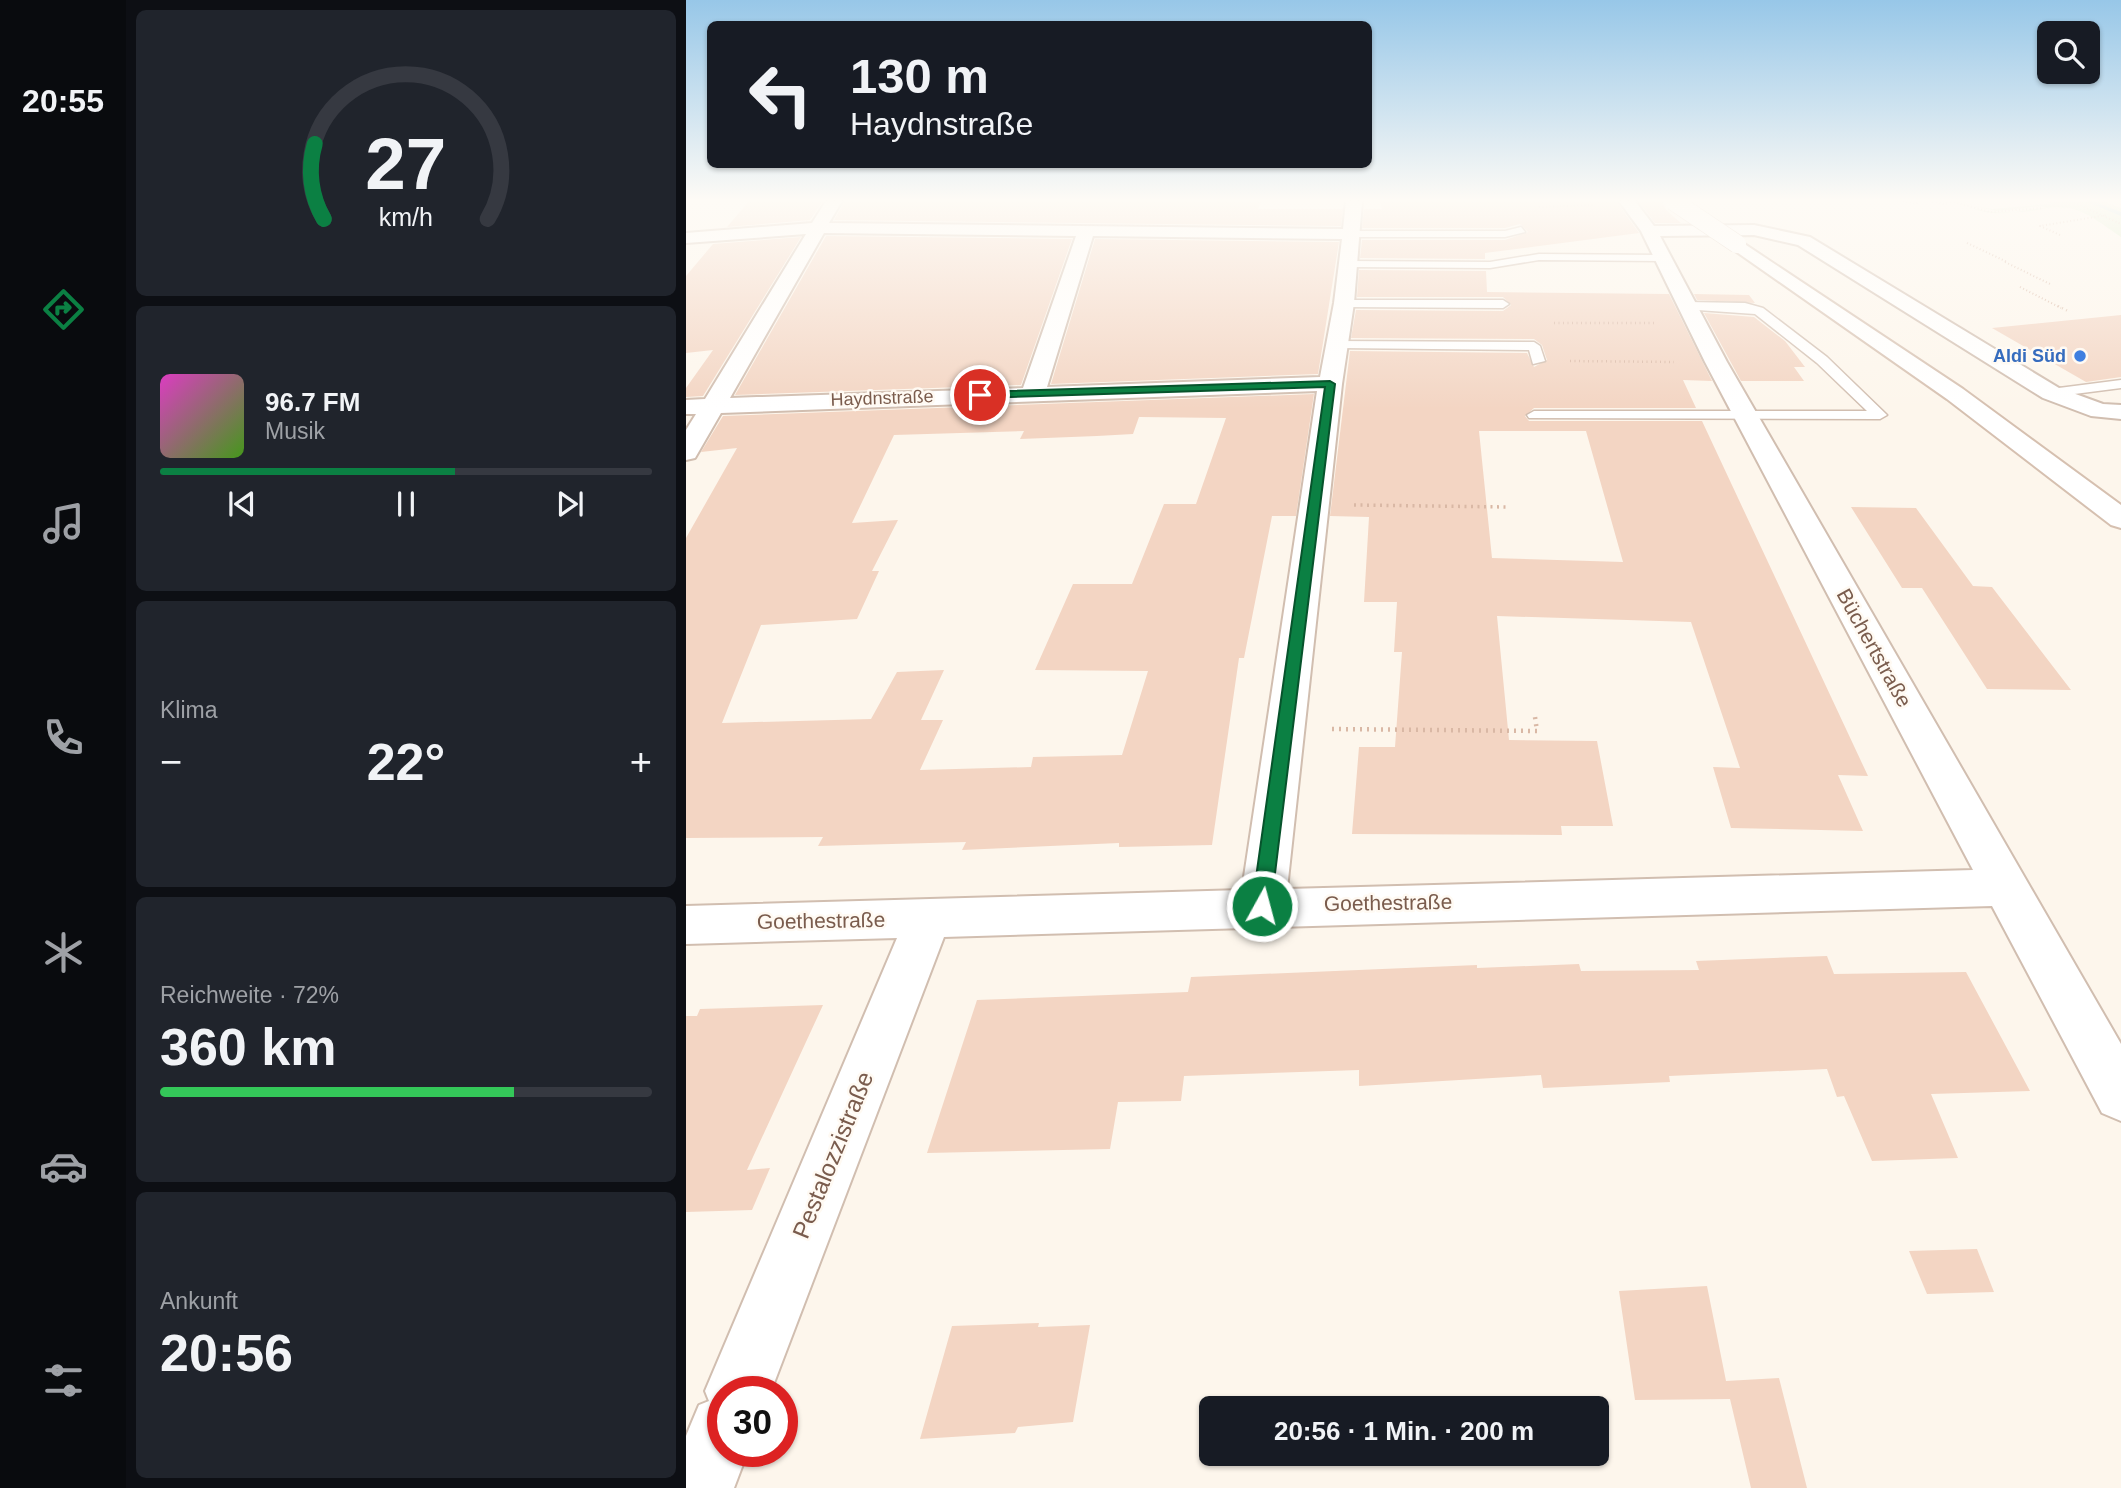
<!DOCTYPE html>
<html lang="de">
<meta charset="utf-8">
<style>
body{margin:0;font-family:Helvetica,sans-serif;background:#20242c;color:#f1f3f6;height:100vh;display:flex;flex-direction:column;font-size:26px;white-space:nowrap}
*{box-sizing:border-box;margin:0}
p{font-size:23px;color:#9ea1a6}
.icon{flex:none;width:38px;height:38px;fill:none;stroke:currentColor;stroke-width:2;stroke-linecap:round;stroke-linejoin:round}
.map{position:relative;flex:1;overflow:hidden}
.side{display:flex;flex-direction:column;gap:10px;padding:10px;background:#0d0f14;width:560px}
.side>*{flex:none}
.top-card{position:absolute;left:21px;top:21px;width:665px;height:147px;border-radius:10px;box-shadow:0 2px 5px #0004;background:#171b24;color:#f1f3f6;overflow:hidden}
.buttons{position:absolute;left:1351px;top:21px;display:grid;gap:14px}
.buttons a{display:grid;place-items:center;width:63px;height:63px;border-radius:10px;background:#171b24;box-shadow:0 2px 5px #0004;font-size:35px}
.speed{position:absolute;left:21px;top:1376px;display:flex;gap:14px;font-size:35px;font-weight:700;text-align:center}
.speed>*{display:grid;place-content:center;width:91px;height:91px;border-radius:50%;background:#171b24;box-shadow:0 2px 5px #0004;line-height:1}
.speed .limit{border:10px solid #d22;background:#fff;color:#111}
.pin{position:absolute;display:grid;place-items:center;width:60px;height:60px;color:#fff;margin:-30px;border:4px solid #fff;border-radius:50%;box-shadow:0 2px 7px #0007}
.me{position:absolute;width:77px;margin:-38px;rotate:7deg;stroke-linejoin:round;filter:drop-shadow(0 0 5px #0008)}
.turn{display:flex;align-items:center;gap:24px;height:147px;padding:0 28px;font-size:32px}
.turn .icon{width:91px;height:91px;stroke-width:2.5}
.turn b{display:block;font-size:49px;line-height:60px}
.big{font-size:52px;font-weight:700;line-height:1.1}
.side .tile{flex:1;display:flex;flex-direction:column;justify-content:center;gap:10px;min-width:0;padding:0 24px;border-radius:10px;background:#20242c}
.side .dial{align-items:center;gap:0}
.dial svg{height:182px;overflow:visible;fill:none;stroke:#363941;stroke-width:7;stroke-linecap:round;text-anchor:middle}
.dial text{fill:#f1f3f6;stroke:none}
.song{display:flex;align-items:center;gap:21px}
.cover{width:84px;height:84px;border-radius:10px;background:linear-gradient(135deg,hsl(310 70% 55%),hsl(100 70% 35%))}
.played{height:7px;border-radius:4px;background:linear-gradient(90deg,#0b8043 60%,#363941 60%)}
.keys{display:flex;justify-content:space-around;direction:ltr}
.heat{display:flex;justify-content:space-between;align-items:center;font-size:38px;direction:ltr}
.charge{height:10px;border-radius:5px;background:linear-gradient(90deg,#34c759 72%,#363941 0)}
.trip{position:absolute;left:513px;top:1396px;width:410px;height:70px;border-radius:10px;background:#171b24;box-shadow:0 2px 5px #0004;font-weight:700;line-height:70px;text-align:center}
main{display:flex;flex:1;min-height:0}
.tab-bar{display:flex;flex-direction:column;width:126px;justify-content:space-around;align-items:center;background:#090b0e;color:#9ea1a6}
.tab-bar .icon{width:49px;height:49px}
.tab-bar .selected{color:#0b8043}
.tab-bar b{font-size:32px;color:#f1f3f6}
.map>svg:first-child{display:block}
</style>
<main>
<nav class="tab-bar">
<b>20:55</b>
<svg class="icon selected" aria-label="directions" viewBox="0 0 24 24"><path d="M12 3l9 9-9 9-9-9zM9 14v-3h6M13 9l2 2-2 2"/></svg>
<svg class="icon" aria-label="music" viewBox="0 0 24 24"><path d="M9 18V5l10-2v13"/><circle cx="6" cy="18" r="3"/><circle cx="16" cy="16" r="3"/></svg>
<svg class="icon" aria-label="phone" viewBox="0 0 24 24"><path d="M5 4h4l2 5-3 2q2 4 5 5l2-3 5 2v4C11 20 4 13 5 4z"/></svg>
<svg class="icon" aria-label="climate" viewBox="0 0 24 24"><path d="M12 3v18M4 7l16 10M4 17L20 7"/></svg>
<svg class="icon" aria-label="car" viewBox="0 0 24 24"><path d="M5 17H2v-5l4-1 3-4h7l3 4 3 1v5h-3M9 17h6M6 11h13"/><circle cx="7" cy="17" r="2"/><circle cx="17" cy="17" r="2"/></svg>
<svg class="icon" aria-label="filters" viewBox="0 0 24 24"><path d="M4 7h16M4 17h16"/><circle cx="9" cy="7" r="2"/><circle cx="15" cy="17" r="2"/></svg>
</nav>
<section class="side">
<div class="tile dial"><svg viewBox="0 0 100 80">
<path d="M14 69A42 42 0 1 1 86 69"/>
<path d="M14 69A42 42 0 0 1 10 36" stroke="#0b8043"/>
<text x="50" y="56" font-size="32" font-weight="700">27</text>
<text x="50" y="72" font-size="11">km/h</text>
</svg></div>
<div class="tile">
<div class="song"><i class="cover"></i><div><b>96.7 FM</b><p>Musik</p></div></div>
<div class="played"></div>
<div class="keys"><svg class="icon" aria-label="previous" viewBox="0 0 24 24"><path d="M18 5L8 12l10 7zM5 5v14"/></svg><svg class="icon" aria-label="pause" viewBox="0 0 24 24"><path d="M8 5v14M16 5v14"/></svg><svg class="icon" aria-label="next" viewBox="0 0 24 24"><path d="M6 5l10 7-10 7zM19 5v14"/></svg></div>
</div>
<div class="tile"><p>Klima</p>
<div class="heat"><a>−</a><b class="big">22°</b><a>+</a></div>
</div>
<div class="tile"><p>Reichweite · 72%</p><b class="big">360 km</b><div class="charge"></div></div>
<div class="tile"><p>Ankunft</p><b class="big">20:56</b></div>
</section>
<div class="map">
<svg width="1435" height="1488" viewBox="0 0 1435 1488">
<rect width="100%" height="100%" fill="#fdf6ec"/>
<path fill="#d8ecc9" d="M1359,201h58l18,7v29c-15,-10 -34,-26 -52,-29 -33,-5 -65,14 -97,0 23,7 52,5 75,0l-7,-2 -44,5 -21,-5 17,3 59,-5z"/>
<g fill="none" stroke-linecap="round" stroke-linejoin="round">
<path fill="#a5d3da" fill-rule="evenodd" d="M1399,201h8l28,11v4z"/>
</g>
<g fill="#f3d5c3" fill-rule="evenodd">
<path d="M63,201h74l-13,19 -83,7z"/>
<path d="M159,201h416l-3,8h85l-2,17 -507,-6z"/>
<path d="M694,201h236l23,32 -154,20v6l-125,-1 2,-18h143l23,-8 -8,-8 -15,4h-143l2,-19h18z"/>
<path d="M952,201h24l4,9 15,13h-26z"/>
<path d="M140,236l246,3 -51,146 -286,10z"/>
<path d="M115,237l-98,159 -17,1v-9l27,-38 -27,3v-77l27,-32z"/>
<path d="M409,239l244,3 -21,132 -267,10z"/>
<path d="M673,270l127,1 1,21 182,2 43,87 -29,-1 13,28h-162l-9,8 4,5h173l166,355 -30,-1 25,56 -132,-3 -18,-61 27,1 -49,-146 -194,-6 12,124 88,1 16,85h-52l1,9 -210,-1 7,-87h36l7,-95h-8l3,-50h-33l5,-85 -39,-1 20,-165 177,2 7,14 13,-7 -5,-15 -8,-6 -183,-1 5,-28 147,1 8,-6 -8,-8h-146zM793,431h107l37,131 -131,-4z"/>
<path d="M1008,294l55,1 6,8 -58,-3z"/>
<path d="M1018,313l50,4 31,24 20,26h-11l10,14h-63z"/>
<path d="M1435,315v62l-35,5 -94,-54z"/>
<path d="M628,394l-18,122h-24l-28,142h-5l-27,187 -93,2v-4l-157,7 4,-8 -148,4 5,-9 -137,1v-300l51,-90 -36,4 22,-36zM453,417l87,1 -30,86h-32l-32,80h-59l-38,86 113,1 -26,84 -89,2 -2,10 -111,3 23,-50h-22l23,-50 -47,2 -26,47 -149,4 39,-98 96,-6 22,-48h-7l26,-51 -46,3 42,-88 130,-4 -4,8 77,-3 36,-2z"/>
<path d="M1165,507l65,1 57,78 19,1 79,103 -84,-1 -65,-101h-20z"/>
<path d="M1141,956l7,18 132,-2 64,119 -99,3 27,64 -86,3 -28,-65 -7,1 -10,-28 -158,7 1,6 -127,6 -2,-13 -182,11v-16l-175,6 -3,25 -63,1 -8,47 -183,4 50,-153 211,-8 3,-15 286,-12v3l102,-4 2,7 118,-1 -3,-9z"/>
<path d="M137,1005l-76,165 23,-2 -18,42 -66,2v-196h11l3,-7z"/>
<path d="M1291,1249l17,43 -67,2 -18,-43z"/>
<path d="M1021,1286l19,95 53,-3 28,110h-56l-21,-89 -95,1 -16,-109z"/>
<path d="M353,1323l-1,4 52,-2 -17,97 -55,5 -3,6 -95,6 32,-113z"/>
</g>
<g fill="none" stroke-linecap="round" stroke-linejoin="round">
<g stroke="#d1beb0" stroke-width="3">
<g id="lane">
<path d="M835,227l4,5 -20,5h-152l-5,-3 5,-3h152z"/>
<path d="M853,254l123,1 5,3 -5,3 -123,-1 -49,8 -141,-1 -5,-3 5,-3 141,1z"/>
<path d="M654,300h163l6,4 -6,4 -159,-1 -6,-4z"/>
<path d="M1001,302l58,1 18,5 64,49 60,58 -7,4 -351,-1 -2,-3 7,-4h333l-50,-48 -62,-49 -72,-5v-6z"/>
<path d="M648,341l200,1 6,4 5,15 -12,3 -4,-14 -190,-2 -5,-1z"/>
<path d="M1435,380v8l-70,9 -7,-4 7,-4z"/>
</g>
</g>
<g stroke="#d1beb0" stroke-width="4">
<path id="street" d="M140,201h16l-13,22 514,6 3,-28h16l-8,102 -12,81 -55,505 686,-19 -268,-508 -64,-131 -22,-30h16l19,25 100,-1 56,12 249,151 44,16 18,1v14l-30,-3 -48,-18 -245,-153 -44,-10 -94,1 67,126 394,682v77l-19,-8 -110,-207 -1048,31 -173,454h-48v60h25l-14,37h-48v-52l13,-31 10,-4 -4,-10 192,-453 -211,6v-38l556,-16 75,-499 -596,22 -26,45 -9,2v-30l10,-16h-10v-14l19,-1 101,-165 -120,9v-10l126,-10zM138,233l252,3 -53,152 -293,10zM407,236l249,3 -8,64 -14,74 -273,10z"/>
</g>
<g stroke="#d6c0b0" stroke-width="4">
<path id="secondary" d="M1051,239l226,150 158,116v23l-10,-3 -164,-126 -216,-151 -3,-4z"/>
</g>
<g stroke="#d9b8a5" stroke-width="2" stroke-dasharray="1 2.5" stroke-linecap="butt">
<path d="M1217,201l13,3 4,-3"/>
<path d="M1243,201l15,3 9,-3"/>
<path d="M1385,201l50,23"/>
<path d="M1268,202l36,10 52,-4"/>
<path d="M853,207l54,-2"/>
<path d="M1374,235l-20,-9 67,-11"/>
<path d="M1281,243l40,19"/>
<path d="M1319,262l45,22"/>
<path d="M1334,287l41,21"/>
</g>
<g stroke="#d9b8a5" stroke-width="2.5" stroke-dasharray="1 3.5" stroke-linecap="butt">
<path d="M1372,306l12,6"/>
<path d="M868,323h102"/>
<path d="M884,361l104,1"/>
</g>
<path stroke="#d9b8a5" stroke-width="3.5" stroke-dasharray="2 4.5" stroke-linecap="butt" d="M668,505l153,2"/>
<path stroke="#d9b8a5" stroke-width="4.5" stroke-dasharray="2 5" stroke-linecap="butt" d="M646,729l205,2 -2,-14"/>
<use href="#lane" fill="#fff" fill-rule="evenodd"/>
<use href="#street" fill="#fff" fill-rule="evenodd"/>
<use href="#secondary" fill="#fff" fill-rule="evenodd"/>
<g stroke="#d6c0b0" stroke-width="19" stroke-linecap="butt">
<path id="secondary-bridge" d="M987,201l64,43"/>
</g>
<use href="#secondary-bridge" stroke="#fff" stroke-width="18"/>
</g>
<linearGradient id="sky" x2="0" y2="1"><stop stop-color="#97c7e8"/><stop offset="0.49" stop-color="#fefbf6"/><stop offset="1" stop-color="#fefbf6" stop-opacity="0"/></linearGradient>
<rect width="1435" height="409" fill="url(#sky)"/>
<path fill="#0b8043" stroke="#07532c" stroke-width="2" d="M644,381l5,3 -64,522 -3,6h-13l-3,-6 73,-519 -345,11 -5,-3 5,-3z"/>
<circle fill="#3f7fe0" stroke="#fffaf3" stroke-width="2.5" cx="1394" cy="356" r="7"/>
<g text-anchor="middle" stroke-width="5" stroke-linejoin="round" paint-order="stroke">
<g font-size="18" font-weight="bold" fill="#366cbe" stroke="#fffaf3" text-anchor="end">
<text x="1380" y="362">Aldi Süd</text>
</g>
<g font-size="18" fill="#7a5c4d" stroke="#fffaf3">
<text transform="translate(196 398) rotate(-2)" y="6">Haydnstraße</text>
</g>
<g font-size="21" fill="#7a5c4d" stroke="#fffaf3">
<text transform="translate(1188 648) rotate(61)" y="7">Büchertstraße</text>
<text transform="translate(702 903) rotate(-1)" y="7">Goethestraße</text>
<text transform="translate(135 921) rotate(-1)" y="7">Goethestraße</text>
</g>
<g font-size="24" fill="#7a5c4d" stroke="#fffaf3">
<text transform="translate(147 1155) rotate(-68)" y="8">Pestalozzistraße</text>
</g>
</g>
</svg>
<div class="buttons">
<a><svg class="icon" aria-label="search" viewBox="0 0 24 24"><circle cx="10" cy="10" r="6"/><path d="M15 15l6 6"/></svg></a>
</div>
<div class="speed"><div class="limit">30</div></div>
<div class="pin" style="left:294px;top:395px;background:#d93025"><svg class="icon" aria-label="arrive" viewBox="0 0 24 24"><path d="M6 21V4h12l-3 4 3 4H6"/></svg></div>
<svg class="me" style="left:576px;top:906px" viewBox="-20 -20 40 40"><circle r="17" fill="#0b8043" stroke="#fff" stroke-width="3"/><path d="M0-11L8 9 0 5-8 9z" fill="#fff"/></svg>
<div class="trip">20:56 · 1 Min. · 200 m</div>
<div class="top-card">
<div class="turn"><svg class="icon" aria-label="left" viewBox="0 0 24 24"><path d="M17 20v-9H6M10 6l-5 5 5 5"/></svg><div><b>130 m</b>Haydnstraße</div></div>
</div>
</div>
</main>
